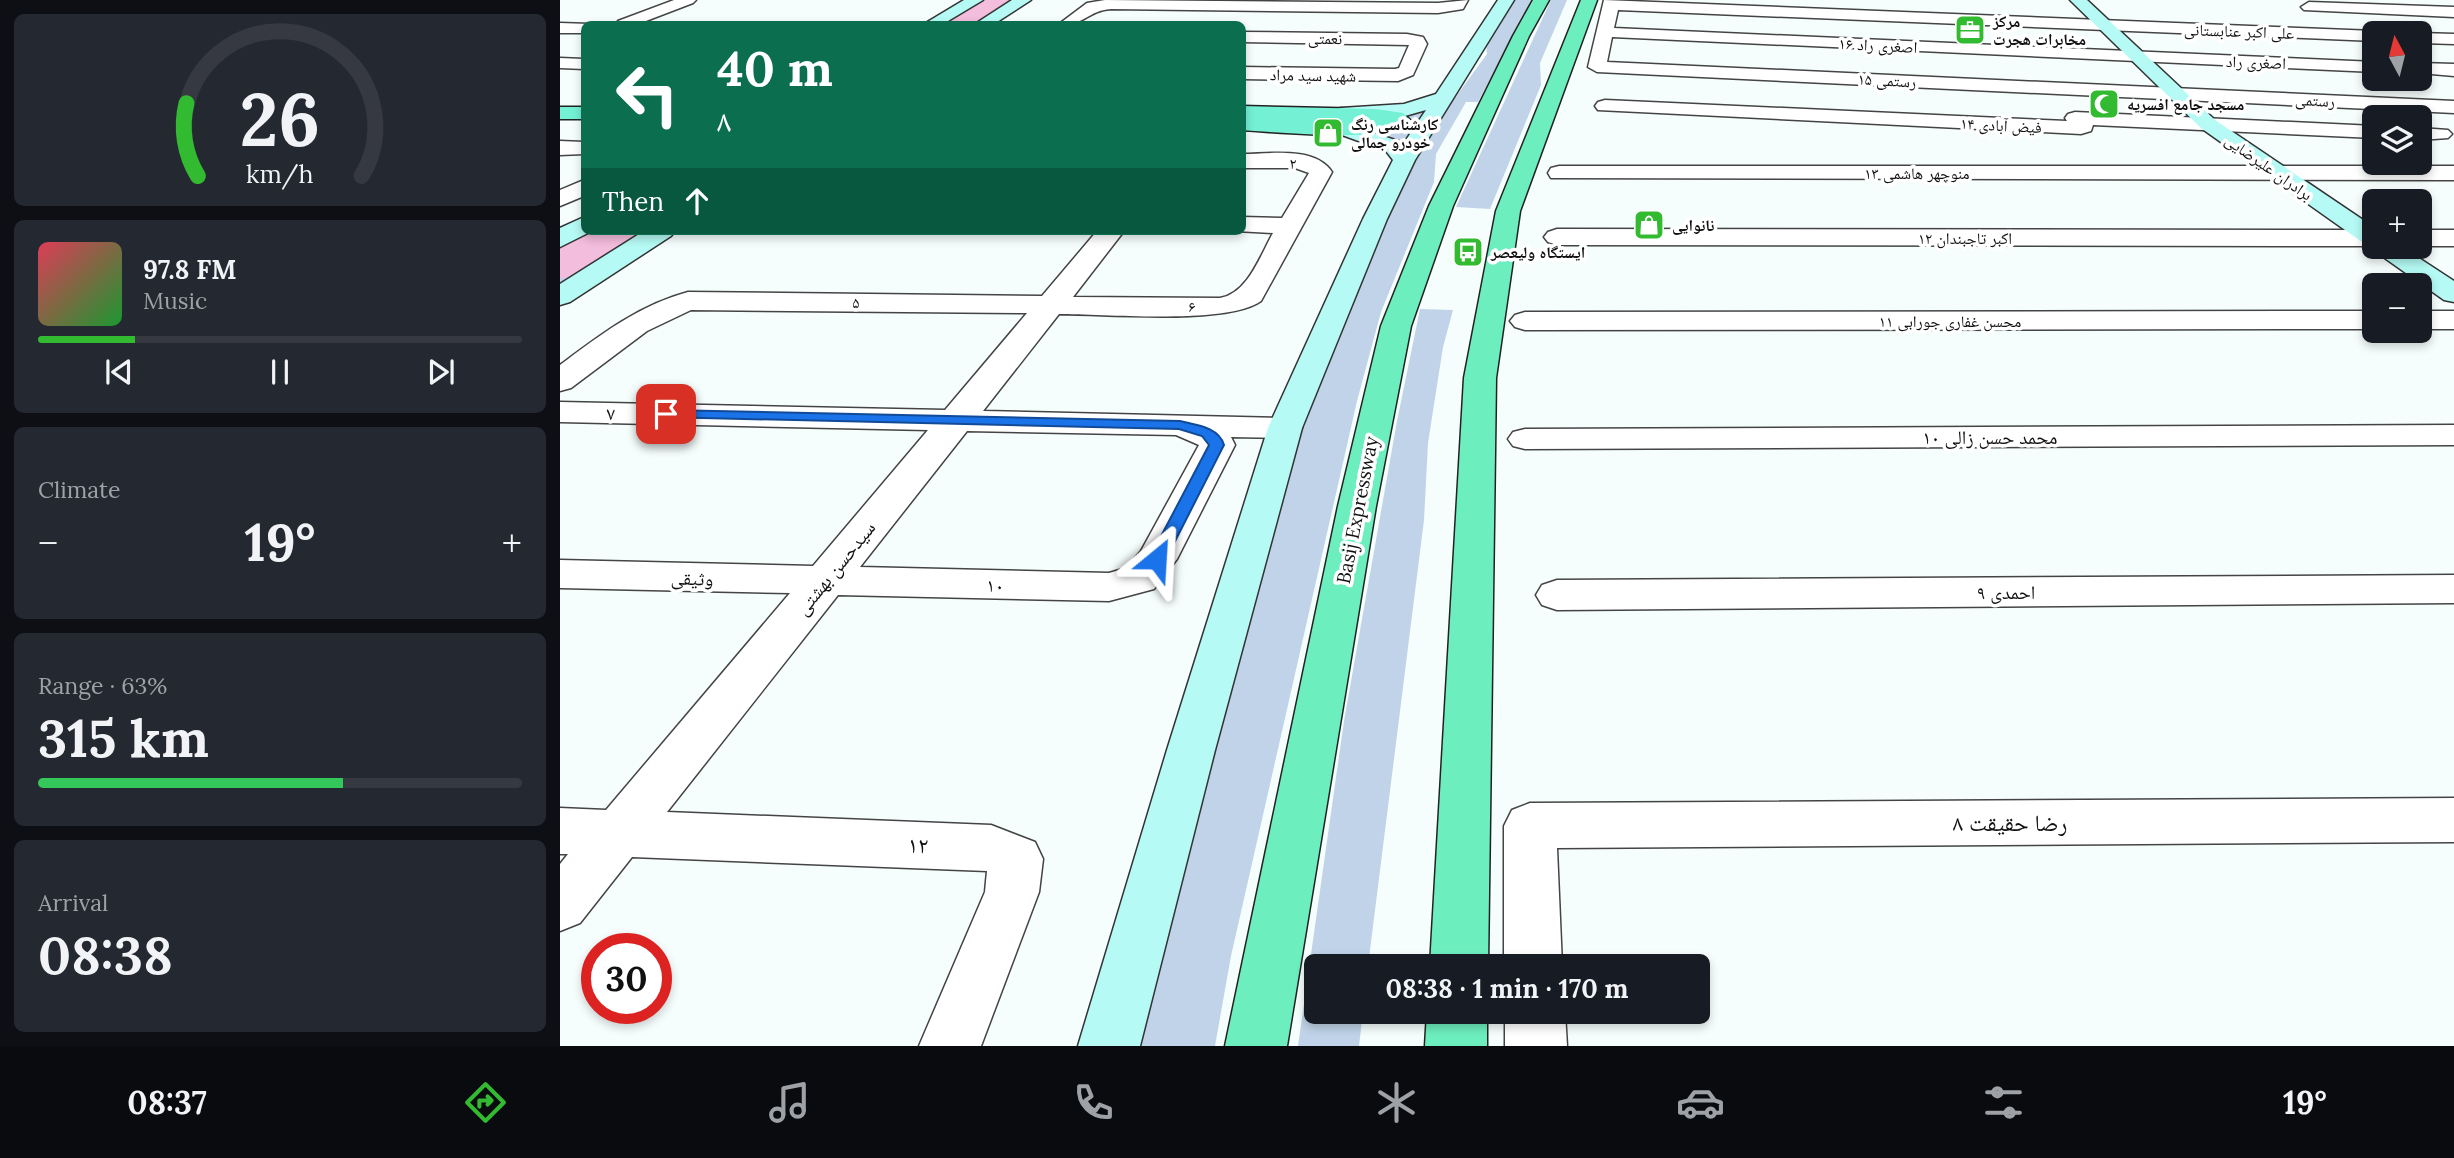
<!DOCTYPE html>
<meta charset="utf-8">
<style>
body{margin:0;font-family:Lora,"Noto Naskh Arabic",serif;background:#242831;color:#f1f3f6;height:100vh;display:flex;flex-direction:column;font-size:26px;white-space:nowrap}
*{box-sizing:border-box;margin:0}
p{font-size:23px;color:#9ea1a6}
.icon{flex:none;width:38px;height:38px;fill:none;stroke:currentColor;stroke-width:2;stroke-linecap:round;stroke-linejoin:round}
.map{position:relative;flex:1;overflow:hidden}
.side{display:flex;flex-direction:column;gap:14px;padding:14px;background:#0d0f14;width:560px}
.side>*{flex:none}
.banner{position:absolute;left:21px;top:21px;width:665px;height:214px;border-radius:10px;box-shadow:0 4px 10px #0003;background:#0b6e4f;color:#fff;overflow:hidden}
.needle{width:46px;rotate:353deg}
.buttons{position:absolute;left:1802px;top:21px;display:grid;gap:14px}
.buttons a{display:grid;place-items:center;width:70px;height:70px;border-radius:10px;background:#171b24;box-shadow:0 4px 10px #0003;font-size:35px}
.speed{position:absolute;left:21px;top:933px;display:flex;gap:14px;font-size:35px;font-weight:700;text-align:center}
.speed>*{display:grid;place-content:center;width:91px;height:91px;border-radius:50%;background:#171b24;box-shadow:0 4px 10px #0003;line-height:1}
.speed .limit{border:10px solid #d22;background:#fff;color:#111}
.pin{position:absolute;display:grid;place-items:center;width:60px;height:60px;color:#fff;margin:-30px;border-radius:14px;box-shadow:0 4px 10px #0006}
.me{position:absolute;width:77px;margin:-38px;rotate:27deg;stroke-linejoin:round;filter:drop-shadow(0 0 5px #0008)}
.turn{display:flex;align-items:center;gap:24px;height:147px;padding:0 21px;font-size:32px}
.turn .icon{width:91px;height:91px;stroke-width:2.5}
.turn b{display:block;font-size:49px;line-height:60px}
.then{display:flex;align-items:center;height:66px;padding:0 21px;background:#0003;gap:14px;font-size:26px}
.big{font-size:52px;font-weight:800;line-height:1.1}
.side .card{flex:1;display:flex;flex-direction:column;justify-content:center;gap:10px;min-width:0;padding:0 24px;border-radius:10px;background:#242831}
.side .dial{align-items:center;gap:0}
.dial svg{height:182px;overflow:visible;fill:none;stroke:#363941;stroke-width:7;stroke-linecap:round;text-anchor:middle}
.dial text{fill:#f1f3f6;stroke:none}
.song{display:flex;align-items:center;gap:21px}
.cover{width:84px;height:84px;border-radius:10px;background:linear-gradient(135deg,hsl(350 70% 55%),hsl(130 70% 35%))}
.played{height:7px;border-radius:4px;background:linear-gradient(90deg,#32ba30 20%,#363941 20%)}
.keys{display:flex;justify-content:space-around;direction:ltr}
.heat{display:flex;justify-content:space-between;align-items:center;font-size:38px;direction:ltr}
.charge{height:10px;border-radius:5px;background:linear-gradient(90deg,#34c759 63%,#363941 0)}
.trip{position:absolute;left:744px;top:954px;width:406px;height:70px;border-radius:10px;background:#171b24;box-shadow:0 4px 10px #0003;font-weight:800;line-height:70px;text-align:center}
.tabs{display:flex;height:112px;justify-content:space-around;align-items:center;background:#090b0e;color:#9ea1a6}
.tabs .icon{width:49px;height:49px}
.tabs .selected{color:#32ba30}
.tabs b{font-size:32px;color:#f1f3f6}
main{display:flex;flex:1;min-height:0}
.map>svg:first-child{display:block}
</style>
<main>
<section class="side">
<div class="card dial"><svg viewBox="0 0 100 80">
<path d="M14 69A42 42 0 1 1 86 69"/>
<path d="M14 69A42 42 0 0 1 9 37" stroke="#32ba30"/>
<text x="50" y="56" font-size="32" font-weight="700">26</text>
<text x="50" y="72" font-size="11">km/h</text>
</svg></div>
<div class="card">
<div class="song"><i class="cover"></i><div><b>97.8 FM</b><p>Music</p></div></div>
<div class="played"></div>
<div class="keys"><svg class="icon" aria-label="previous" viewBox="0 0 24 24"><path d="M18 5L8 12l10 7zM5 5v14"/></svg><svg class="icon" aria-label="pause" viewBox="0 0 24 24"><path d="M8 5v14M16 5v14"/></svg><svg class="icon" aria-label="next" viewBox="0 0 24 24"><path d="M6 5l10 7-10 7zM19 5v14"/></svg></div>
</div>
<div class="card"><p>Climate</p>
<div class="heat"><a>−</a><b class="big">19°</b><a>+</a></div>
</div>
<div class="card"><p>Range · 63%</p><b class="big">315 km</b><div class="charge"></div></div>
<div class="card"><p>Arrival</p><b class="big">08:38</b></div>
</section>
<div class="map">
<svg width="1894" height="1046" viewBox="0 0 1894 1046">
<rect width="100%" height="100%" fill="#f5fefd"/>
<g fill="#c0d3e8">
<path d="M954,0h18l-54,102h-12l-30,52 -2,28 -53,130 -24,89 -126,555 -16,90h-81l157,-585 62,-173 72,-149 62,-85 -1,-12z"/>
<path d="M991,0h16l-27,63 1,22 -51,124 -34,-2z"/>
<path d="M873,107l-29,39 -42,-15 48,-10 -7,-6z"/>
<path d="M38,231h42l-80,56v-34z"/>
<path d="M860,309l33,1 -10,37 -15,96 -4,77 -56,446h-52v46h47l-4,34h-61l46,-325 53,-300z"/>
</g>
<g fill="none" stroke-linecap="round" stroke-linejoin="round">
<g fill="#f3bddd" fill-rule="evenodd">
<path d="M423,0h29l-4,5 -33,19h-30l4,-5z"/>
<path d="M30,231h48l-6,8 -57,36 -15,4v-31z"/>
</g>
<g stroke="#444" stroke-width="3">
<g id="minor">
<path d="M114,0h22l-3,3 -55,21h-22l2,-3z"/>
<path d="M545,0l333,3 30,-3 -5,9 -25,4 -327,-4c-25,2 -25,17 -52,15l28,-21z"/>
<path d="M1044,0l771,31 7,2h-7v8l-757,-31 -4,18 761,34v10l-763,-35 -5,25 847,39v12l-857,-41 -9,-5z"/>
<path d="M1749,2l145,5v10l-150,-7 -3,-3z"/>
<path d="M0,23l30,1h-6v9h-24z"/>
<path d="M682,32l165,2 16,3 4,7 -14,31 -15,6 -156,-2v-12l153,2 4,-1 10,-23 -167,-3z"/>
<path d="M1859,33h1l34,1v10l-34,-1z"/>
<path d="M0,58l24,1v10l-24,-1z"/>
<path d="M1860,63l34,1v12l-34,-3z"/>
<path d="M1045,100l462,21 -2,-3 3,-4 7,-2 300,14v12l-282,-13 -2,6 -10,3 -483,-24 -3,-4 3,-4z"/>
<path d="M1860,128l28,2 4,4 -4,4 -28,2z"/>
<path d="M0,141l24,1v12l-24,1z"/>
<path d="M682,154c27,0 73,-8 90,18l-71,129c-33,24 -156,13 -202,13l-76,97 302,7 12,3 5,7 -5,7 -12,3 -54,-1 4,8 -58,114 -23,30 -45,12 -271,-6 -171,217 324,13 44,17 8,17 -4,33 -58,154h-62l66,-154 2,-21 -355,-14 -52,66 -20,8v-67l8,-10h-8v-46l46,2 184,-217 -230,-5v-28l253,6 115,-136 -368,-8v-20l385,8 82,-97 -336,-3 -44,21 -76,57 -11,3v-26c40,-30 79,-60 128,-73l354,4 55,-65h27l-51,66 147,1c28,-5 40,-42 53,-65l-37,-2h6v-14l40,1 27,-45 -14,-5h-53zM407,431l209,4 23,10 -58,106 -15,17 -17,5 -249,-6z"/>
<path d="M999,166h895v14l-903,-2 -3,-5 3,-5z"/>
<path d="M24,180v16l-24,10v-16z"/>
<path d="M997,229l818,1v16l-818,-1 -9,-3 -4,-5 4,-5z"/>
<rect x="1860" y="230" width="34" height="16"/>
<path d="M1815,311v18l-850,1 -10,-3 -5,-6 5,-6 10,-3z"/>
<rect x="1860" y="311" width="34" height="18"/>
<path d="M1894,425v20l-929,4 -12,-3 -5,-7 5,-7 12,-3z"/>
<path d="M1894,575v28l-897,7 -15,-5 -6,-10 6,-10 15,-5z"/>
<path d="M1894,798v44l-897,6 5,118h-58v-140l8,-16 18,-7z"/>
<path d="M945,1012h60l2,34h-62z"/>
</g>
</g>
<g stroke="#333" stroke-width="3">
<g id="secondary">
<path d="M404,0h19l-40,24h-19z"/>
<path d="M452,0h19l-37,24h-19z"/>
<path d="M938,0h16l-99,160 -28,59 -85,209 -87,322 -75,296h-62l89,-296 101,-322 95,-209 30,-59 -7,-9 -55,-20 -3,-4 3,-4 7,-2 66,22 22,-33 -21,6 -64,4 -7,-2 -3,-4 3,-4 7,-2 63,-4 32,-10z"/>
<path d="M1510,0h17l128,120 160,108v19h27l52,34v21l-10,-2 -243,-172z"/>
<path d="M24,217v14h8l-32,16v-19z"/>
<path d="M84,231h31l-4,5 -101,66 -10,3v-21z"/>
</g>
</g>
<g stroke="#222" stroke-width="3">
<g id="primary">
<path d="M682,106l134,3 27,4 9,9c-15,22 -140,10 -170,8z"/>
<rect x="0" y="107" width="24" height="12"/>
</g>
</g>
<g stroke="#222" stroke-width="3">
<g id="trunk">
<path d="M973,0h16l-20,36 -76,170 -42,120 -35,180 -89,540h-62l113,-540 43,-180 48,-120 84,-170z"/>
<path d="M1021,0h16l-77,211 -24,167 -8,588h-58l34,-588 32,-167z"/>
<path d="M867,1012h60v34h-62z"/>
</g>
</g>
<use href="#minor" fill="#fff" fill-rule="evenodd"/>
<use href="#secondary" fill="#b5faf4" fill-rule="evenodd"/>
<use href="#primary" fill="#74f0d5" fill-rule="evenodd"/>
<use href="#trunk" fill="#6deebe" fill-rule="evenodd"/>
</g>
<path fill="#1a73e8" stroke="#114b97" stroke-width="2" d="M106,410l514,11c16,4 39,6 44,24l-58,114 -9,6 -8,-6 60,-114 -7,-9 -23,-7 -518,-12 -2,-3z"/>
<defs>
<g id="office-square" transform="scale(1.575)"><rect x="-9" y="-9" width="18" height="18" rx="4" fill="#32ba30" stroke="#fff"/><path d="M-6-3h4V-5.5h4V-3h4V5H-6ZM-1-4.5V-3h2v-1.5ZM-6 0V1H6V0Z" fill="#fff"/></g>
<g id="mosque-square" transform="scale(1.575)"><rect x="-9" y="-9" width="18" height="18" rx="4" fill="#32ba30" stroke="#fff"/><path d="M3.5-4.9A6 6 0 1 0 3.5 4.9A5 5 0 1 1 3.5-4.9Z" fill="#fff"/></g>
<g id="shop-square" transform="scale(1.575)"><rect x="-9" y="-9" width="18" height="18" rx="4" fill="#32ba30" stroke="#fff"/><path d="M-5-2.5h2.3a2.7 3.5 0 0 1 5.4 0H5L5.5 6h-11ZM-1.5-2.5h3a1.5 2.3 0 0 0-3 0Z" fill="#fff"/></g>
<g id="bus-square" transform="scale(1.575)"><rect x="-9" y="-9" width="18" height="18" rx="4" fill="#32ba30" stroke="#fff"/><path d="M-5-6H5V4H4V6H2V4H-2V6H-4V4H-5ZM-3.5-4V0h7V-4ZM-3.5 1.2v1.5H-2V1.2ZM2 1.2v1.5H3.5V1.2Z" fill="#fff"/></g>
</defs>
<g fill-rule="evenodd">
<use href="#office-square" x="1410" y="30"/>
<use href="#mosque-square" x="1544" y="104"/>
<use href="#shop-square" x="768" y="133"/>
<use href="#shop-square" x="1089" y="225"/>
<use href="#bus-square" x="908" y="252"/>
</g>
<g text-anchor="middle" stroke-width="7" stroke-linejoin="round" paint-order="stroke">
<g font-size="16" font-weight="bold" fill="#111" stroke="#fff" text-anchor="start">
<text x="1433" y="27">مرکز<tspan x="1433" dy="18">مخابرات هجرت</tspan></text>
<text x="1567" y="110">مسجد جامع افسریه</text>
<text x="791" y="130">کارشناسی رنگ<tspan x="791" dy="18">خودرو جمالی</tspan></text>
<text x="1112" y="231">نانوایی</text>
<text x="931" y="258">ایستگاه ولیعصر</text>
</g>
<g font-size="16" fill="#111" stroke="#fff">
<text transform="translate(1679 31) rotate(2)" y="6">علی اکبر عنابستانی</text>
<text transform="translate(765 38) rotate(1)" y="6">نعمتی</text>
<text transform="translate(1318 45) rotate(3)" y="6">اصغری راد ۱۶</text>
<text transform="translate(1696 62) rotate(2)" y="6">اصغری راد</text>
<text transform="translate(753 75) rotate(1)" y="6">شهید سید مراد</text>
<text transform="translate(1327 80) rotate(3)" y="6">رستمی ۱۵</text>
<text transform="translate(1755 100) rotate(3)" y="6">رستمی</text>
<text transform="translate(1441 125) rotate(3)" y="6">فیض آبادی ۱۴</text>
<text transform="translate(733 163) rotate(3)" y="6">۲</text>
<text transform="translate(1709 167) rotate(35)" y="6">برادران علیرضایی</text>
<text x="1357" y="179">منوچهر هاشمی ۱۳</text>
<text x="1405" y="244">اکبر تاجبندان ۱۲</text>
<text transform="translate(296 302) rotate(1)" y="6">۵</text>
<text transform="translate(632 306) rotate(1)" y="6">۶</text>
<text x="1390" y="327">محسن غفاری جورابی ۱۱</text>
</g>
<g font-size="19" fill="#111" stroke="#fff">
<text transform="translate(51 413) rotate(1)" y="7">۷</text>
<text x="1430" y="444">محمد حسن زالی ۱۰</text>
<text transform="translate(797 510) rotate(-79)" y="7">Basij Expressway</text>
<text transform="translate(275 568) rotate(-51)" y="7">سیدحسن بهشتی</text>
<text transform="translate(132 578) rotate(2)" y="7">وثیقی</text>
<text transform="translate(435 585) rotate(1)" y="7">۱۰</text>
<text x="1446" y="599">احمدی ۹</text>
</g>
<g font-size="23" fill="#111" stroke="#fff">
<text x="1450" y="831">رضا حقیقت ۸</text>
<text transform="translate(358 845) rotate(2)" y="8">۱۲</text>
</g>
</g>
</svg>
<div class="buttons">
<a><svg class="needle" viewBox="-14 -14 28 28"><path d="M0-13l5 13h-10z" fill="#e53935"/><path d="M0 13l5-13h-10z" fill="#9ea1a6"/></svg></a>
<a><svg class="icon" aria-label="layers" viewBox="0 0 24 24"><path d="M12 4l9 5-9 5-9-5zM3 14l9 5 9-5"/></svg></a>
<a>+</a>
<a>−</a>
</div>
<div class="speed"><div class="limit">30</div></div>
<div class="pin" style="left:106px;top:414px;background:#d93025"><svg class="icon" aria-label="arrive" viewBox="0 0 24 24"><path d="M6 21V4h12l-3 4 3 4H6"/></svg></div>
<svg class="me" style="left:597px;top:559px" viewBox="-20 -20 40 40"><path d="M0-17L14 15 0 8-14 15z" fill="#1a73e8" stroke="#fff" stroke-width="4"/></svg>
<div class="trip">08:38 · 1 min · 170 m</div>
<div class="banner">
<div class="turn"><svg class="icon" aria-label="left" viewBox="0 0 24 24"><path d="M17 20v-9H6M10 6l-5 5 5 5"/></svg><div><b>40 m</b>۸</div></div>
<div class="then">Then<svg class="icon" aria-label="ahead" viewBox="0 0 24 24"><path d="M12 20V5M6 11l6-6 6 6"/></svg></div>
</div>
</div>
</main>
<nav class="tabs">
<b>08:37</b>
<svg class="icon selected" aria-label="directions" viewBox="0 0 24 24"><path d="M12 3l9 9-9 9-9-9zM9 14v-3h6M13 9l2 2-2 2"/></svg>
<svg class="icon" aria-label="music" viewBox="0 0 24 24"><path d="M9 18V5l10-2v13"/><circle cx="6" cy="18" r="3"/><circle cx="16" cy="16" r="3"/></svg>
<svg class="icon" aria-label="phone" viewBox="0 0 24 24"><path d="M5 4h4l2 5-3 2q2 4 5 5l2-3 5 2v4C11 20 4 13 5 4z"/></svg>
<svg class="icon" aria-label="climate" viewBox="0 0 24 24"><path d="M12 3v18M4 7l16 10M4 17L20 7"/></svg>
<svg class="icon" aria-label="car" viewBox="0 0 24 24"><path d="M5 17H2v-5l4-1 3-4h7l3 4 3 1v5h-3M9 17h6M6 11h13"/><circle cx="7" cy="17" r="2"/><circle cx="17" cy="17" r="2"/></svg>
<svg class="icon" aria-label="filters" viewBox="0 0 24 24"><path d="M4 7h16M4 17h16"/><circle cx="9" cy="7" r="2"/><circle cx="15" cy="17" r="2"/></svg>
<b>19°</b>
</nav>
